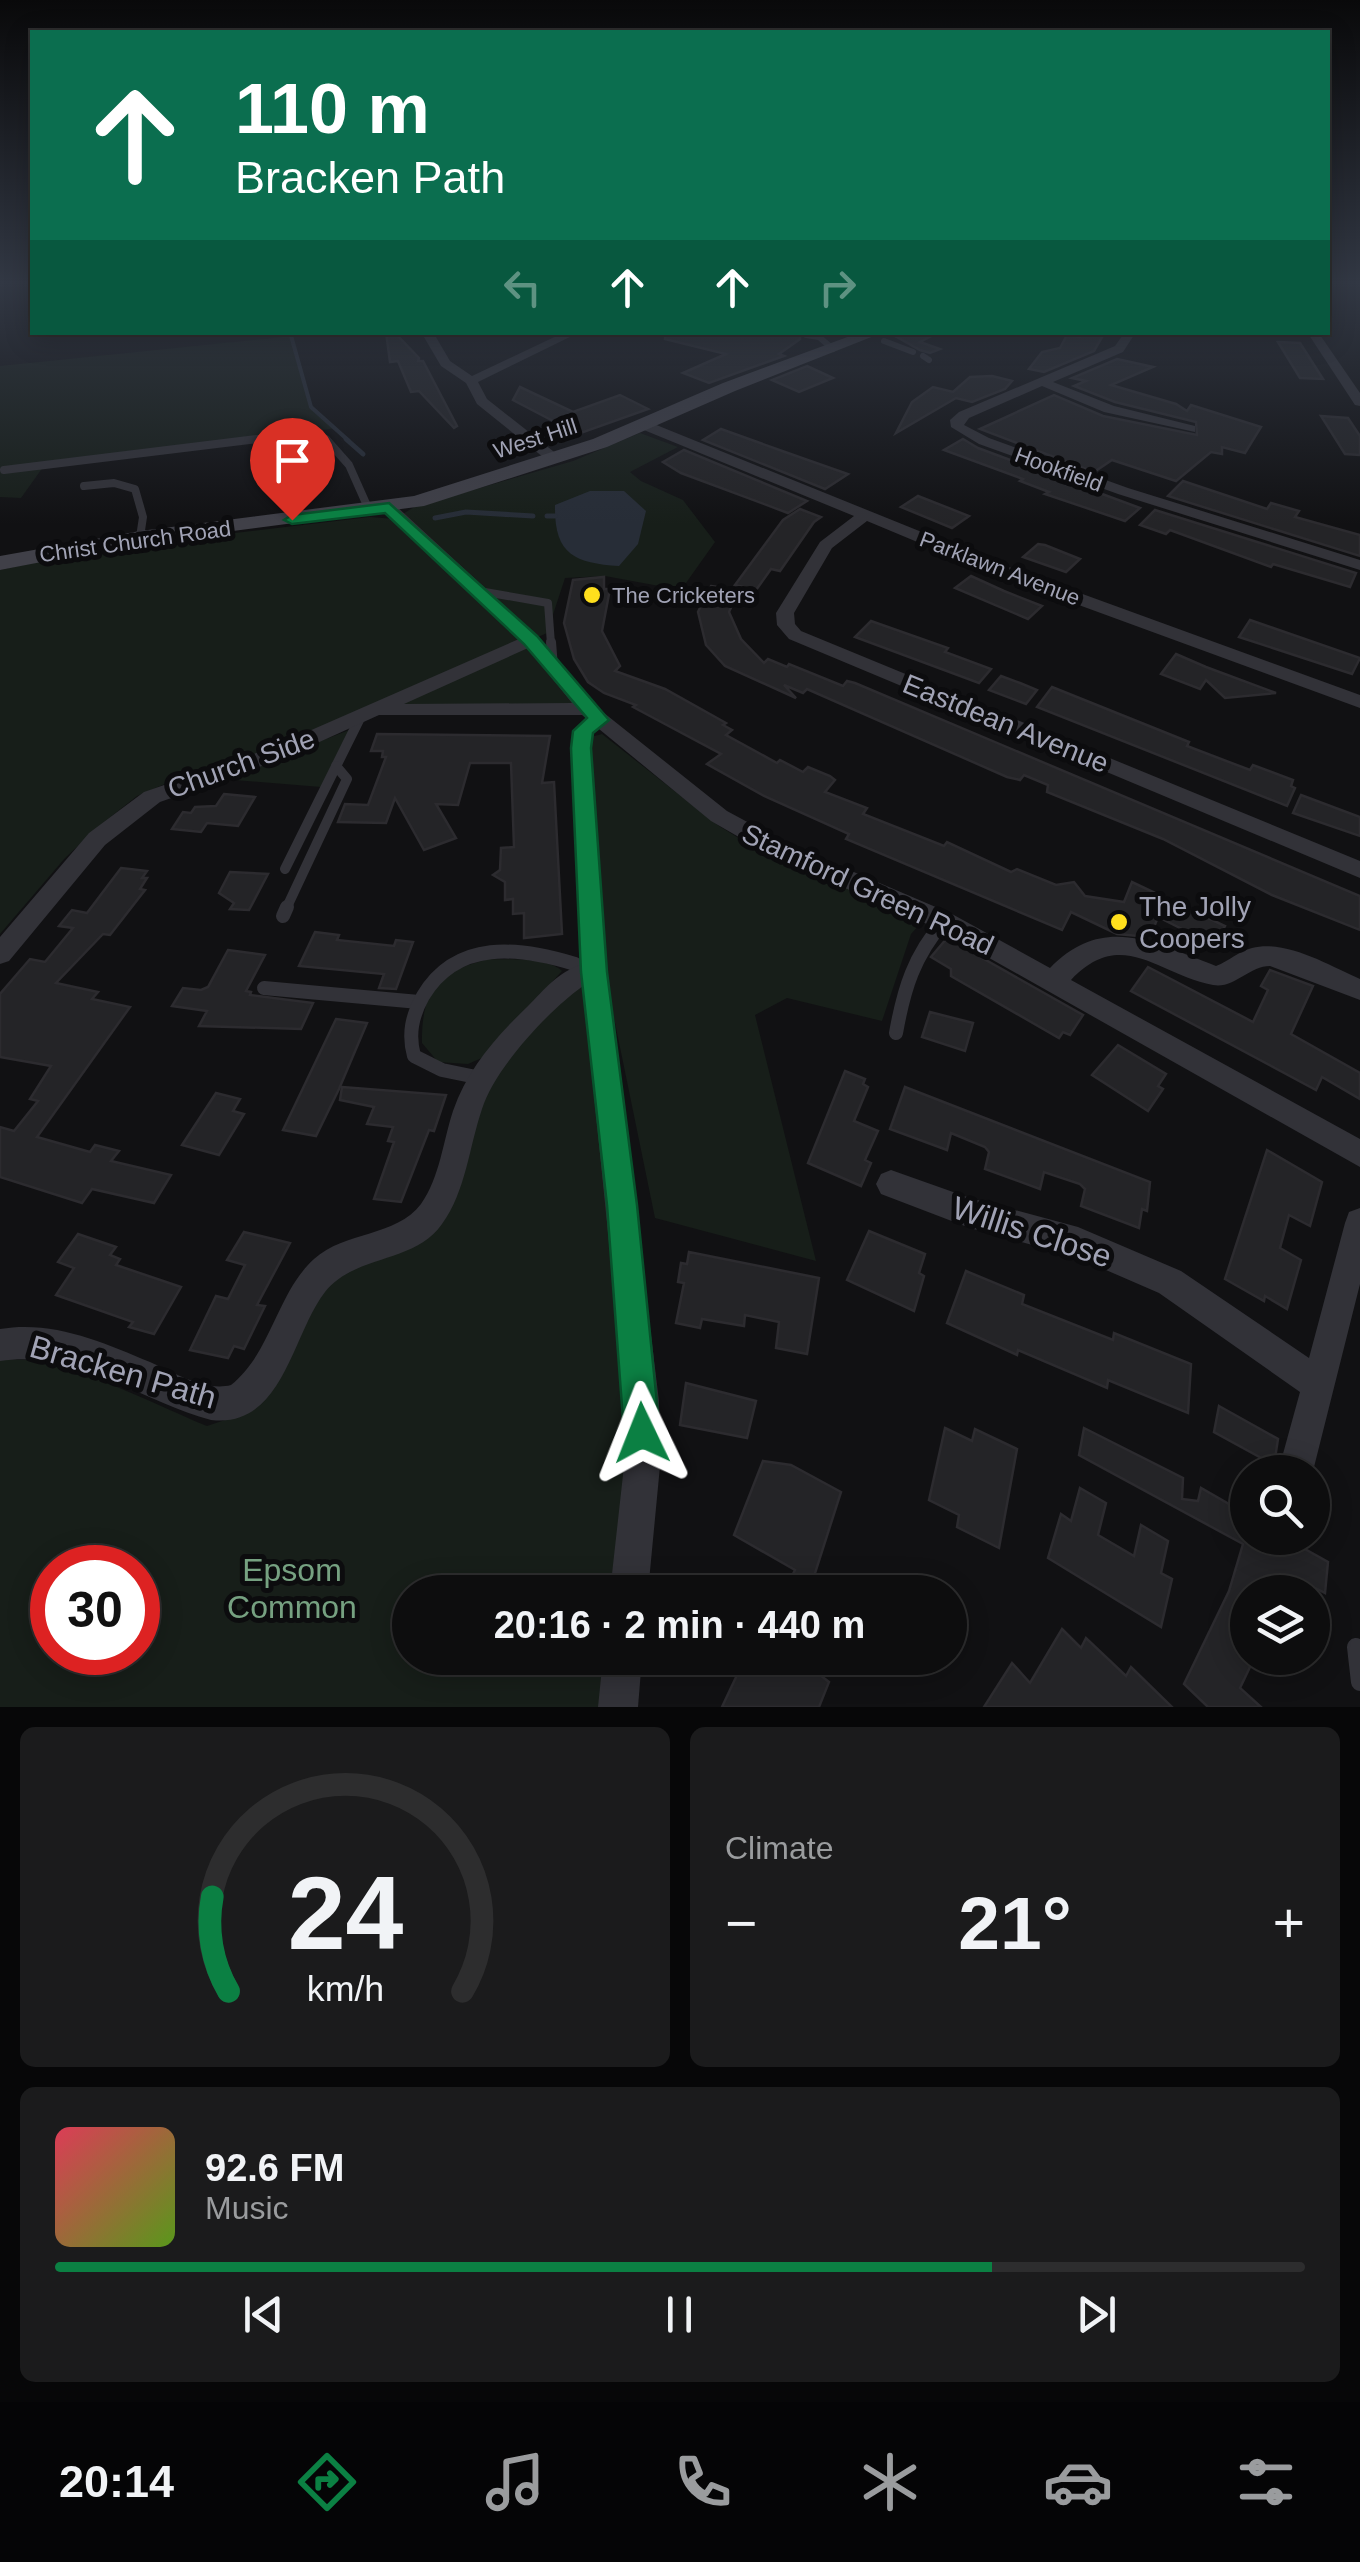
<!DOCTYPE html>
<meta charset="utf-8">
<style>
body{margin:0;font-family:Helvetica,sans-serif;background:#1b1b1c;color:#f1f3f6;height:100vh;display:flex;flex-direction:column;font-size:38px;white-space:nowrap}
*{box-sizing:border-box;margin:0}
p{font-size:32px;color:#9a9c9e}
.icon{flex:none;width:55px;height:55px;fill:none;stroke:currentColor;stroke-width:2;stroke-linecap:round;stroke-linejoin:round}
.map{position:relative;height:1707px;overflow:hidden}
.panel{display:flex;flex-direction:column;gap:20px;padding:20px;background:#070708;flex:1}
.panel>*{flex:none}
.top-card{position:absolute;left:30px;top:30px;width:1300px;height:305px;border-radius:0px;box-shadow:0 5px 25px #0003,0 0 0 2px #2d2d2e;background:#0b6e4f;color:#fff;overflow:hidden}
.tools{position:absolute;left:1230px;top:1455px;display:grid;gap:20px}
.tools a{display:grid;place-items:center;width:100px;height:100px;border-radius:50%;background:#0d0d0e;box-shadow:0 5px 25px #0003,0 0 0 2px #2d2d2e;font-size:50px}
.speed{position:absolute;left:30px;top:1545px;display:flex;gap:20px;font-size:50px;font-weight:700;text-align:center}
.speed>*{display:grid;place-content:center;width:130px;height:130px;border-radius:50%;background:#0d0d0e;box-shadow:0 5px 25px #0003,0 0 0 2px #2d2d2e;line-height:1}
.speed .limit{border:15px solid #d22;background:#fff;color:#111}
.pin{position:absolute;display:grid;place-items:center;width:85px;height:85px;color:#fff;margin:-102px -42px;border-radius:50% 50% 50% 0;rotate:-45deg;box-shadow:0 0 10px #0007}
.pin .icon{rotate:45deg}
.me{position:absolute;width:110px;margin:-55px;rotate:358deg;stroke-linejoin:round;filter:drop-shadow(0 0 8px #0008)}
.turn{display:flex;align-items:center;gap:35px;height:210px;padding:0 40px;font-size:45px}
.turn .icon{width:130px;height:130px;stroke-width:2.5}
.turn b{display:block;font-size:70px;line-height:85px}
.lanes{display:flex;align-items:center;height:95px;padding:0 40px;background:#0003;justify-content:center;gap:50px;direction:ltr}
.lanes .off{opacity:.35}
.big{font-size:75px;font-weight:600;line-height:1.1}
.panel .widget{flex:1;display:flex;flex-direction:column;justify-content:center;gap:15px;min-width:0;padding:0 35px;border-radius:15px;background:#1b1b1c}
.panel .dial{align-items:center;gap:0}
.dial svg{height:260px;overflow:visible;fill:none;stroke:#2d2d2e;stroke-width:7;stroke-linecap:round;text-anchor:middle}
.dial text{fill:#f1f3f6;stroke:none}
.song{display:flex;align-items:center;gap:30px}
.cover{width:120px;height:120px;border-radius:15px;background:linear-gradient(135deg,hsl(350 70% 55%),hsl(90 70% 35%))}
.played{height:10px;border-radius:5px;background:linear-gradient(90deg,#0b8043 75%,#2d2d2e 75%)}
.keys{display:flex;justify-content:space-around;direction:ltr}
.heat{display:flex;justify-content:space-between;align-items:center;font-size:55px;direction:ltr}
.panel .tiles{flex:1;display:grid;gap:20px;grid-template-columns:1fr 1fr}
.widget:last-child{grid-column:span 2}
.trip{position:absolute;left:392px;top:1575px;width:575px;height:100px;border-radius:50px;background:#0d0d0e;box-shadow:0 5px 25px #0003,0 0 0 2px #2d2d2e;font-weight:600;line-height:100px;text-align:center}
.dock{display:flex;height:160px;justify-content:space-around;align-items:center;background:#050506;color:#9a9c9e}
.dock .icon{width:70px;height:70px}
.dock .active{color:#0b8043}
.dock b{font-size:45px;color:#f1f3f6}
.map>svg:first-child{display:block}
</style>
<div class="map">
<svg width="1360" height="1707" viewBox="0 0 1360 1707">
<rect width="100%" height="100%" fill="#111113"/>
<g fill="#171e19" fill-rule="evenodd">
<path d="M293,336l20,72 23,20 -165,25 -8,-4 -117,14 -25,35 -21,-1v-131z"/>
<path d="M640,433l38,14 -48,25 11,9 42,19 32,42 -34,48 -76,-14 -40,2 -18,55 -20,9 50,64 -203,-1 -134,57 -59,15 -44,19 -34,27 -38,35 -65,76v-364l99,-21 271,-32 25,2 19,-12 159,-46z"/>
<path d="M352,729l-31,58 -99,-8z"/>
<path d="M602,734l117,92 41,25 163,70 -12,13 -29,87 -95,-23 -32,17 61,246 -161,-43 -50,-244 -16,-230 2,-7z"/>
<path d="M489,959c21,1 58,-2 73,12l-78,86 -16,7 -30,-2 -16,-19c-1,-54 18,-72 67,-84z"/>
<path d="M581,986l6,5 45,422 -13,179h-209v66h202l-5,49h-607v-347c56,-8 153,44 207,66l33,-11 94,-138 63,-27 102,-182 71,-79zM52,1568h86v84h-86z"/>
</g>
<path fill="#272d37" d="M590,491h34l22,20 -8,33 -19,22c-45,-3 -65,-12 -64,-61z"/>
<g fill="none" stroke-linecap="round" stroke-linejoin="round">
<path stroke="#272d37" stroke-width="4" d="M290,332l21,75 38,34"/>
<g stroke="#272d37" stroke-width="5">
<path d="M346,439l17,15"/>
<path d="M547,516h8"/>
<path d="M435,518l31,-6 67,4"/>
</g>
</g>
<g fill="#242427" stroke="#2c2b2f" stroke-width="2.5">
<path d="M386,332h8l25,26 -1,3h5l34,65 -3,2 -35,-37 -8,1 -13,-31 -8,1z"/>
<path d="M666,332h134v7l-21,15 5,2 -75,27 -26,-10 43,-19 -61,-15z"/>
<path d="M888,332h51l-19,10 20,7 -10,4 -10,-3z"/>
<path d="M1083,332h22l-11,19 -50,21 -15,-3 13,-17 18,-4 7,-13 13,2z"/>
<path d="M1278,342l22,1 23,36 -23,-1z"/>
<path d="M1117,359l36,8 -42,18 65,19 11,7 4,-6 70,22 -16,26 -23,-6v7l-11,-2 -35,29 -64,-21 -18,12 -114,-43 74,-34 49,21 94,19 -1,-13 -81,-20 -41,-16 12,-5 -14,-3z"/>
<path d="M807,366l26,12 -34,14 -27,-12z"/>
<path d="M992,376l20,5 -7,8 -33,13 -16,-4 -60,35 16,-31 21,-15 20,5 17,-15z"/>
<path d="M520,387l53,25 47,-17 28,14 -70,25 -65,-34z"/>
<path d="M1321,416l27,2 12,18v19l-15,-1z"/>
<path d="M721,429l64,23 63,22 -23,15 -122,-49z"/>
<path d="M963,439l15,9 162,60 -15,13 -80,-27 4,-2 -29,-11 3,-2 -79,-29z"/>
<path d="M684,450l123,51 -19,12 -107,-40 -18,-11z"/>
<path d="M1183,481l84,28 4,-6 28,8 -4,6 65,18v21l-192,-60z"/>
<path d="M918,496l51,20 -17,12 -51,-21z"/>
<path d="M800,509l21,8 -7,5 -34,49 -9,-2 -15,21 -21,-5 48,-65z"/>
<path d="M1155,510l201,63 -6,14 -77,-23 -2,3 -101,-37 -4,4 -26,-9z"/>
<path d="M1038,544l7,1 35,14 -14,13 -43,-15z"/>
<path d="M971,576l33,15 38,15 -14,13 -73,-31z"/>
<path d="M604,577v12h6l-8,42 18,35 -5,5 50,18 61,34 -3,2 9,5 -6,5 51,28 3,-3 23,12 5,-5 22,9 5,4 -10,12 42,16 -4,6 81,32 3,-4 64,30 6,-3 39,16 18,-3 11,14 39,6 8,-20 93,44 -11,19 -56,-28 -6,15 -10,-5 -4,9 -21,-2 -46,-22 -9,18 -216,-91 3,-5 -85,-38 -57,-32 14,-10 -88,-47 3,-2 -32,-12 -16,-11 -14,-23 -10,-36 9,-43z"/>
<path d="M711,586l28,4 -10,22 12,27 23,24 4,-4 19,8 2,-3 54,22 4,-5 8,2 505,213v34l-88,-35 -109,-56 -116,-47 1,-7 -24,-10 -4,5 -13,-3 -200,-88 -4,4 -19,-8 12,13 -71,-32 -19,-21 -8,-33z"/>
<path d="M1250,620l110,38 -8,16 -113,-37z"/>
<path d="M871,621l77,27 -3,4 46,17 -12,14 -124,-46z"/>
<path d="M1176,654l30,13 70,26 -51,5 -19,-18 -6,9 -39,-15z"/>
<path d="M1001,676l19,7 17,7 -11,14 -37,-14z"/>
<path d="M1052,687l137,55 -2,4 63,24 3,-5 40,15 -2,6 4,2 -8,18 -250,-99z"/>
<path d="M377,734l173,2 -8,47 12,-1 8,152 -38,4v-25l-11,1v-15l-8,1v-18l-12,-7 7,-5 1,-22 13,-1 -3,-84h-41l-12,42 -22,-1 20,34 -32,12 -29,-52 -9,25 -48,-1 7,-18 23,1 18,-48h-4l1,-6h-12z"/>
<path d="M224,794l31,3 -17,29 -31,-3 -6,9 -29,-3 11,-17 8,1 4,-6 21,-1z"/>
<path d="M1301,795l59,22v19l-67,-23z"/>
<path d="M121,868l26,3 -5,7h5l-7,11 5,1 -35,45 -7,-1 -47,49 42,9 -6,7 38,8 -93,130 53,15 5,-7 24,6 -8,10 60,14 -17,28 -62,-14 -10,14 -82,-26v-50l14,4 24,-30 -8,-2 21,-33 -51,-9v-63l30,-35 15,3 28,-34 -14,-2 13,-16 15,3z"/>
<path d="M230,872l38,2 -19,36 -19,-1 4,-6 -15,-10z"/>
<path d="M315,932l24,3 -2,5 57,6 2,-6 17,2 -17,47 -17,-1 5,-14 -85,-8z"/>
<path d="M947,938l136,77 -13,20 -7,-3 -4,6 -108,-62v-7l-20,-12z"/>
<path d="M228,950l37,5 -19,36 5,1 -1,3 63,8 -12,26 -102,-3 8,-15 -35,-5 11,-18 18,2 7,-3z"/>
<path d="M1148,967l105,55 15,-32 -7,-4 9,-16 43,16 -22,48 69,39v26l-38,-22 -6,13 -185,-99z"/>
<path d="M930,1012l43,11 -8,28 -43,-14z"/>
<path d="M336,1019l31,4 -28,66 -23,47 -33,-6z"/>
<path d="M1118,1045l48,29 -8,12 5,3 -15,22 -56,-36z"/>
<path d="M845,1071l20,8 -2,5 5,3 -14,34 24,10 -13,29 6,3 -10,23 -53,-23z"/>
<path d="M342,1087l104,8 -12,36 -5,-1 -28,72 -27,-3 20,-57 -6,-1 5,-14 -26,-3 7,-17 -34,-7z"/>
<path d="M905,1087l245,95 -3,29 -5,-2 -3,19 -58,-22 4,-17 -5,-5 -36,-12 -4,17 -55,-20 4,-17 -4,-5 -34,-14 -4,17 -57,-21z"/>
<path d="M216,1093l24,6 -7,12 11,3 -25,41 -37,-10z"/>
<path d="M1267,1150l55,32 -12,44 -21,-11 -9,33 21,12 -14,49 -22,-13 -1,5 -39,-22z"/>
<path d="M869,1231l56,23 -6,19 5,3 -10,35 -67,-31z"/>
<path d="M244,1232l46,11 -33,62 8,1 -21,43 -10,-3 -6,12 -38,-8 26,-54 12,3 17,-34 -18,-5z"/>
<path d="M78,1234l38,13 -6,8 10,4 -4,6 65,22 -27,47 -25,-7 4,-5 -77,-27 18,-27 -16,-6z"/>
<path d="M689,1252l130,26 -12,76 -31,-6 3,-26 -34,-7 -1,11 -42,-7 -2,9 -24,-5 8,-40 -6,-1 3,-19 6,1z"/>
<path d="M966,1271l58,24 -2,9 91,36 1,-7 77,31 -3,49 -80,-33 -1,8 -89,-38 -1,5 -70,-32z"/>
<path d="M686,1383l70,18 -9,37 -67,-13z"/>
<path d="M1219,1406l59,33 -4,26 -60,-33z"/>
<path d="M945,1428l27,13 3,-12 42,20 -18,99 -42,-21 2,-12 -30,-15z"/>
<path d="M1084,1428l99,50 -1,21 16,2 3,-13 47,27v23h37l43,24 -3,31 -8,-4v3h-69l2,75 -10,21 21,19h-53l-24,-23 45,-93 14,-47 -164,-89z"/>
<path d="M763,1461l28,4 50,27 -32,100h-25l11,-22 -61,-35z"/>
<path d="M1080,1488l26,15 -8,32 36,21 7,-31 27,16 -7,32 11,6 -11,48 -113,-69 13,-44 10,7z"/>
<path d="M1062,1629l19,19 5,-10 40,38 5,-9 41,40h-188l28,-44 18,20z"/>
<path d="M745,1658h53l31,24 -10,25h-97z"/>
</g>
<g fill="none" stroke-linecap="round" stroke-linejoin="round">
<g stroke="#323238" stroke-width="6">
<path d="M806,335l13,2 14,12"/>
<path d="M884,341l29,11"/>
<path d="M923,356l6,4"/>
<path d="M237,441l77,-9 15,9"/>
</g>
<g stroke="#323238" stroke-width="8">
<path d="M326,439l23,26 20,45"/>
<path d="M4,470l253,-31"/>
<path d="M84,486l30,-3 21,6 8,28 -3,20"/>
<path d="M479,591l69,12 3,41"/>
</g>
<g stroke="#323238" stroke-width="10">
<path d="M551,642l2,25"/>
<path d="M285,869l76,-153"/>
<path d="M286,909l61,-130 -11,-13"/>
</g>
<g stroke="#323238" stroke-width="14">
<path d="M283,916l4,-9"/>
<path d="M264,988l155,14"/>
<path d="M896,1033c8,-45 18,-77 48,-112"/>
<path d="M481,1078l-39,-8 -28,-14c-6,-22 -2,-40 9,-60 34,-57 96,-49 152,-32l4,11"/>
</g>
<path stroke="#323238" stroke-width="18" d="M1356,1647l4,35"/>
<g fill="#323238" fill-rule="evenodd">
<path d="M421,332h12l17,29 22,15 93,-44h15l-102,50 9,17 71,56v6h-10l-71,-57 -11,-21 -25,-17z"/>
<path d="M1125,332h11l-13,20 -70,30 61,24 81,20v6l-91,-20 -62,-26 -73,32 -5,7 25,13 139,50 232,72v10l-242,-76 -139,-50 -28,-17 -1,-7 9,-8 156,-66z"/>
<path d="M1307,332h11l42,61v13l-5,-1z"/>
<path d="M639,422h10l357,144 354,129v13l-366,-134 -127,-53 -35,27 -38,65 1,11 6,7 559,230v17l-571,-239 -12,-14 -1,-12 44,-71 34,-26 -215,-88z"/>
<path d="M384,504h10l143,132 57,69 133,106 59,32 166,71 98,54c54,-55 104,-25 166,-2 13,-5 23,-15 36,-18 34,-9 78,18 108,31v21l-90,-34c-21,0 -36,23 -57,19 -55,-10 -91,-59 -142,-5l289,159v28l-424,-239 -166,-73 -59,-34 -112,-92 -6,5 -2,14 16,225 52,428 1,65 -12,126h-38l14,-126 1,-65 -42,-415c-35,25 -88,82 -101,123 -13,38 -16,82 -40,115 -28,40 -87,30 -117,68 -33,42 -42,137 -114,128 -71,-19 -135,-71 -211,-59v-32c53,-9 102,13 150,33 23,10 55,30 81,23 41,-33 45,-91 83,-126 31,-28 82,-22 107,-55 19,-27 22,-63 32,-93 15,-43 43,-74 75,-105 16,-16 31,-35 53,-41l-10,-217 2,-17 14,-12 -5,-4h-203l-97,44 -122,43 -55,43 -96,116 -9,3v-27l89,-104 55,-41 124,-43 251,-110 -135,-129zM528,648l44,55 -168,1z"/>
<path d="M891,1170l79,28 108,29 103,44 128,87 36,-135 4,-11 11,-4v76l-48,191 -34,-3 22,-80 -141,-99 -83,-36 -106,-29 -89,-34 -5,-10 5,-10z"/>
<path d="M603,1658h39l-4,49h-40z"/>
</g>
<path fill="#404048" fill-rule="evenodd" d="M861,332h23l-149,59 -128,56 -183,59 -284,37 -140,27v-14l140,-25 274,-35 179,-57 130,-56z"/>
</g>
<linearGradient id="sky" x2="0" y2="1"><stop stop-color="#09090a"/><stop offset="0.54" stop-color="#323844"/><stop offset="1" stop-color="#323844" stop-opacity="0"/></linearGradient>
<rect width="1360" height="524" fill="url(#sky)"/>
<path fill="#0b8043" stroke="#07532c" stroke-width="2.5" d="M389,503l148,133 72,84 -16,13 -2,15 16,224 30,233 23,228 -6,13 -12,5 -12,-5 -6,-13 -17,-228 -26,-233 -10,-224 2,-17 14,-13 -63,-74 -139,-131 -93,11 -8,-4 8,-5z"/>
<g fill="#ffdf1d" stroke="#0c0c0e" stroke-width="4">
<circle cx="592" cy="595" r="10"/>
<circle cx="1119" cy="922" r="10"/>
</g>
<g text-anchor="middle" stroke-width="10" stroke-linejoin="round" paint-order="stroke">
<g font-size="22" fill="#a1a3b5" stroke="#0c0c0e">
<text transform="translate(535 438) rotate(-18)" y="8">West Hill</text>
<text transform="translate(1059 469) rotate(20)" y="8">Hookfield</text>
<text transform="translate(135 541) rotate(-8)" y="8">Christ Church Road</text>
<text transform="translate(1000 568) rotate(21)" y="8">Parklawn Avenue</text>
</g>
<g font-size="22" fill="#a1a3b5" stroke="#0c0c0e" text-anchor="start">
<text x="612" y="603">The Cricketers</text>
</g>
<g font-size="28" fill="#a1a3b5" stroke="#0c0c0e">
<text transform="translate(1006 723) rotate(22)" y="10">Eastdean Avenue</text>
<text transform="translate(241 763) rotate(-20)" y="10">Church Side</text>
<text transform="translate(868 889) rotate(25)" y="10">Stamford Green Road</text>
</g>
<g font-size="28" fill="#a1a3b5" stroke="#0c0c0e" text-anchor="start">
<text x="1139" y="916">The Jolly<tspan x="1139" dy="32">Coopers</tspan></text>
</g>
<g font-size="32" fill="#a1a3b5" stroke="#0c0c0e">
<text transform="translate(1032 1232) rotate(18)" y="11">Willis Close</text>
<text transform="translate(123 1372) rotate(16)" y="11">Bracken Path</text>
</g>
<g font-size="32" fill="#76a181" stroke="#0c0c0e">
<text x="292" y="1581">Epsom<tspan x="292" dy="37">Common</tspan></text>
</g>
</g>
</svg>
<div class="tools">
<a><svg class="icon" aria-label="search" viewBox="0 0 24 24"><circle cx="10" cy="10" r="6"/><path d="M15 15l6 6"/></svg></a>
<a><svg class="icon" aria-label="layers" viewBox="0 0 24 24"><path d="M12 4l9 5-9 5-9-5zM3 14l9 5 9-5"/></svg></a>
</div>
<div class="speed"><div class="limit">30</div></div>
<div class="pin" style="left:292px;top:520px;background:#d93025"><svg class="icon" aria-label="arrive" viewBox="0 0 24 24"><path d="M6 21V4h12l-3 4 3 4H6"/></svg></div>
<svg class="me" style="left:642px;top:1433px" viewBox="-20 -20 40 40"><path d="M0-17L14 15 0 8-14 15z" fill="#0b8043" stroke="#fff" stroke-width="4"/></svg>
<div class="trip">20:16 · 2 min · 440 m</div>
<div class="top-card">
<div class="turn"><svg class="icon" aria-label="ahead" viewBox="0 0 24 24"><path d="M12 20V5M6 11l6-6 6 6"/></svg><div><b>110 m</b>Bracken Path</div></div>
<div class="lanes"><svg class="icon off" aria-label="left" viewBox="0 0 24 24"><path d="M17 20v-9H6M10 6l-5 5 5 5"/></svg><svg class="icon" aria-label="ahead" viewBox="0 0 24 24"><path d="M12 20V5M6 11l6-6 6 6"/></svg><svg class="icon" aria-label="ahead" viewBox="0 0 24 24"><path d="M12 20V5M6 11l6-6 6 6"/></svg><svg class="icon off" aria-label="right" viewBox="0 0 24 24"><path d="M7 20v-9h11M14 6l5 5-5 5"/></svg></div>
</div>
</div>
<section class="panel">
<div class="tiles">
<div class="widget dial"><svg viewBox="0 0 100 80">
<path d="M14 69A42 42 0 1 1 86 69"/>
<path d="M14 69A42 42 0 0 1 9 40" stroke="#0b8043"/>
<text x="50" y="56" font-size="32" font-weight="700">24</text>
<text x="50" y="72" font-size="11">km/h</text>
</svg></div>
<div class="widget"><p>Climate</p>
<div class="heat"><a>−</a><b class="big">21°</b><a>+</a></div>
</div>
<div class="widget">
<div class="song"><i class="cover"></i><div><b>92.6 FM</b><p>Music</p></div></div>
<div class="played"></div>
<div class="keys"><svg class="icon" aria-label="previous" viewBox="0 0 24 24"><path d="M18 5L8 12l10 7zM5 5v14"/></svg><svg class="icon" aria-label="pause" viewBox="0 0 24 24"><path d="M8 5v14M16 5v14"/></svg><svg class="icon" aria-label="next" viewBox="0 0 24 24"><path d="M6 5l10 7-10 7zM19 5v14"/></svg></div>
</div>
</div>
</section>
<nav class="dock">
<b>20:14</b>
<svg class="icon active" aria-label="directions" viewBox="0 0 24 24"><path d="M12 3l9 9-9 9-9-9zM9 14v-3h6M13 9l2 2-2 2"/></svg>
<svg class="icon" aria-label="music" viewBox="0 0 24 24"><path d="M9 18V5l10-2v13"/><circle cx="6" cy="18" r="3"/><circle cx="16" cy="16" r="3"/></svg>
<svg class="icon" aria-label="phone" viewBox="0 0 24 24"><path d="M5 4h4l2 5-3 2q2 4 5 5l2-3 5 2v4C11 20 4 13 5 4z"/></svg>
<svg class="icon" aria-label="climate" viewBox="0 0 24 24"><path d="M12 3v18M4 7l16 10M4 17L20 7"/></svg>
<svg class="icon" aria-label="car" viewBox="0 0 24 24"><path d="M5 17H2v-5l4-1 3-4h7l3 4 3 1v5h-3M9 17h6M6 11h13"/><circle cx="7" cy="17" r="2"/><circle cx="17" cy="17" r="2"/></svg>
<svg class="icon" aria-label="filters" viewBox="0 0 24 24"><path d="M4 7h16M4 17h16"/><circle cx="9" cy="7" r="2"/><circle cx="15" cy="17" r="2"/></svg>
</nav>
